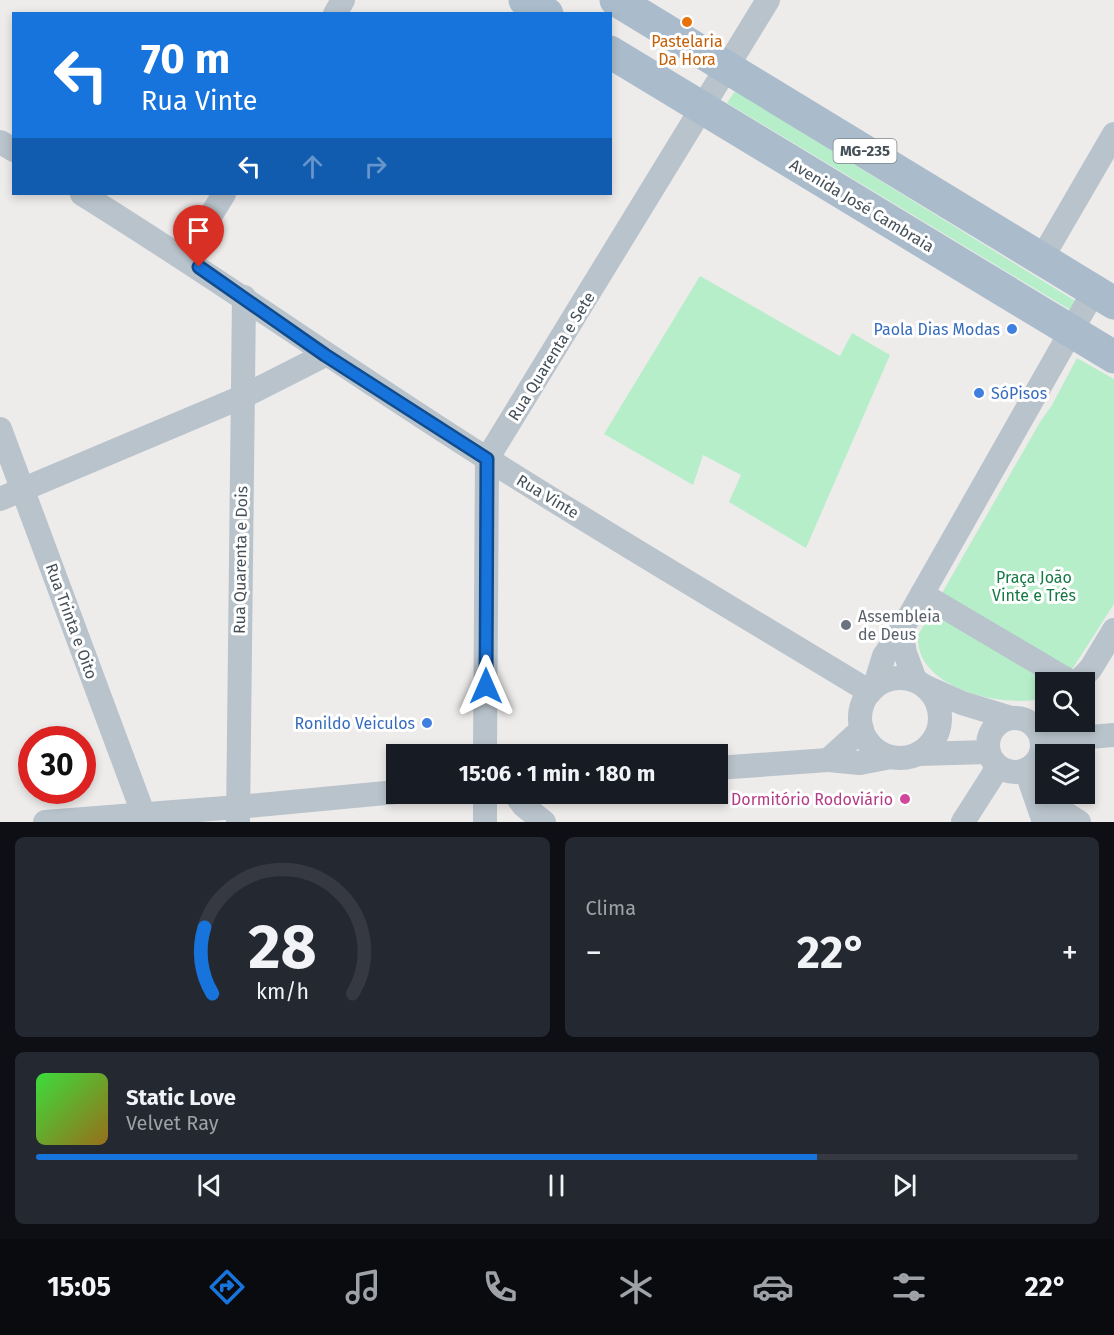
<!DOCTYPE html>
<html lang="pt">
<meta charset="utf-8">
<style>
body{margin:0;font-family:"Fira Sans",sans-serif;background:#242831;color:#f1f3f6;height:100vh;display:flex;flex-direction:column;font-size:22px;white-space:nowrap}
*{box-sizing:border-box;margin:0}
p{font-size:20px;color:#9ea1a6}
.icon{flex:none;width:33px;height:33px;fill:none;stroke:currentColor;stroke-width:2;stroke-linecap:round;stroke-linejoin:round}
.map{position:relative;height:822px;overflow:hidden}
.details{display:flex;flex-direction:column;gap:15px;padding:15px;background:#0d0f14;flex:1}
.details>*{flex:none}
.hud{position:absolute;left:12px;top:12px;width:600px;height:183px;border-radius:0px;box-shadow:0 3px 9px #0003;background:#1774dc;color:#fff;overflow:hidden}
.tools{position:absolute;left:1035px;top:672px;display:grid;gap:12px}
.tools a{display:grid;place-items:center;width:60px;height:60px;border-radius:0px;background:#171b24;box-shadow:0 3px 9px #0003;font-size:30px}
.speed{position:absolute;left:18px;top:726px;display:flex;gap:12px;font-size:30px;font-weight:700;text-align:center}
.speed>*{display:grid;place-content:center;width:78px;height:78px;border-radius:50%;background:#171b24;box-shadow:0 3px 9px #0003;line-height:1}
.speed .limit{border:9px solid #d22;background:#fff;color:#111}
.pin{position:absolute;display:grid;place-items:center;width:51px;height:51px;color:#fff;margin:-62px -26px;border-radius:50% 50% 50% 0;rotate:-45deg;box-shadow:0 0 6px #0007}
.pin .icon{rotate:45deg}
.me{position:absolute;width:66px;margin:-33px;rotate:0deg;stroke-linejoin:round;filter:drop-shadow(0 0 4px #0008)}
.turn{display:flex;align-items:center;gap:21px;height:126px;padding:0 30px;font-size:27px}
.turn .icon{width:78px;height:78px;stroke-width:2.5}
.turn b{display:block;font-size:42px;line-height:51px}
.lanes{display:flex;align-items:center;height:57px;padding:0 30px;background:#0003;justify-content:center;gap:30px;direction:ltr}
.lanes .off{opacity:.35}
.big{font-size:45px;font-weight:700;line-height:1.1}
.details .widget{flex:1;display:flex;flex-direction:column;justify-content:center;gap:9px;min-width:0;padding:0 21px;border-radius:9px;background:#242831}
.details .dial{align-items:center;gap:0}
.dial svg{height:156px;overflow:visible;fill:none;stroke:#363941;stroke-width:7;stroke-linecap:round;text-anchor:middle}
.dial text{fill:#f1f3f6;stroke:none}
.song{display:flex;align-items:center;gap:18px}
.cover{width:72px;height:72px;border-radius:9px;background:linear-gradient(135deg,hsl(120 70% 55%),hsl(40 70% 35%))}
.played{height:6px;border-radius:3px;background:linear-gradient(90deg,#1774dc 75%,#363941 75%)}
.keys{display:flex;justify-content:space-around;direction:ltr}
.heat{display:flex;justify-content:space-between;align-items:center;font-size:33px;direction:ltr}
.details .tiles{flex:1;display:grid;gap:15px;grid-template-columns:1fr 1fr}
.widget:last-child{grid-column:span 2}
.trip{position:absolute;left:386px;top:744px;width:342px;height:60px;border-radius:0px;background:#171b24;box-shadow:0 3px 9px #0003;font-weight:700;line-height:60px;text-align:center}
.menu{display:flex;height:96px;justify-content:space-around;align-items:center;background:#090b0e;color:#9ea1a6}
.menu .icon{width:42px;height:42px}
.menu .active{color:#1774dc}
.menu b{font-size:27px;color:#f1f3f6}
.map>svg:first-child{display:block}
</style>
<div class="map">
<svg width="1114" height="822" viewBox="0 0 1114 822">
<rect width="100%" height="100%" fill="#eeebeb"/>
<g fill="#b7eeca">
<path d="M735,91l347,214 -5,9 -350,-211z"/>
<path d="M700,276l140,80 12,-23 38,22 -84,193 -77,-46 12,-27 -38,-20 -10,30 -89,-51z"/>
<path d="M1077,358l37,21v225l-50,78h-18l-1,16c-40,11 -131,-9 -127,-63l122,-213 12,-17z"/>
</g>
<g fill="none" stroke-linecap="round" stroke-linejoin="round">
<g stroke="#b9c3cb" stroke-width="24">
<path d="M335,14l8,-14"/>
<path d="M0,142l14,8"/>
<path d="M82,194c137,85 268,178 404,264 126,80 256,156 384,234"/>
<path d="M184,258l40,-64"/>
<path d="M1042,258l72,-124"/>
<path d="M0,429l143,384"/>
<path d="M0,499l242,-102 83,-42"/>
<path d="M922,594l149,88"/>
<path d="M901,631l193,-340"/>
<circle cx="900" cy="718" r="40"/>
<path d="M1078,682l13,-14 23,-38"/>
<path d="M926,687l36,16 49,15"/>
<path d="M874,688l10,-32 17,-25 4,22 10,27"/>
<circle cx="1015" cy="745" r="27"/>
<path d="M862,729l-34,31 32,3 31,-6"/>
<path d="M1042,741l72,-6"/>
<path d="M485,754l2,-295 281,-459"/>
<path d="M918,754l70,-2"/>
<path d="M717,768l111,-8"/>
<path d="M1026,770l18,52"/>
<path d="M485,794v28"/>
<path d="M515,794l9,12 20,16"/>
<path d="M1036,795l43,27"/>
<path d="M45,822l193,-15 158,-15"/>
<path d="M238,822l6,-525"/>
<path d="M963,822l35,-55"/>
</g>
<g stroke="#aabccb" stroke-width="33">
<path d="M525,0l22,14"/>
<path d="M616,0l498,303"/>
<path d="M610,52l504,305"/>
</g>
</g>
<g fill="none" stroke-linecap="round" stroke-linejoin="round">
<g stroke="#0f4b8f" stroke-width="15">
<path id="route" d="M199,267l126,88 162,104 -1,227"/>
</g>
<use href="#route" stroke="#1774dc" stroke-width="10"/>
</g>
<circle fill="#e8710a" stroke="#fff" stroke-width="2" cx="687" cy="22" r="6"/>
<g fill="#3f7fe0" stroke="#fff" stroke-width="2">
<circle cx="1012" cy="329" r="6"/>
<circle cx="979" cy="393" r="6"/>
<circle cx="427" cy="723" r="6"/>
</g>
<circle fill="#6b7280" stroke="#fff" stroke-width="2" cx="846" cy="625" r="6"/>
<circle fill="#d1479c" stroke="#fff" stroke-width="2" cx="905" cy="799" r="6"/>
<g text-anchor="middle" stroke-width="6" stroke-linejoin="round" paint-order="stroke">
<rect fill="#fff" stroke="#7c848a" stroke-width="1.5" x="833.5" y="139" width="63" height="24" rx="4.5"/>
<g font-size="15" font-weight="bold" fill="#444f58">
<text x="865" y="156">MG-235</text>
</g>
<g font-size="16" fill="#c56008" stroke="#fff">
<text x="687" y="47">Pastelaria<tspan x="687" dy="18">Da Hora</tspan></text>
</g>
<g font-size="16" fill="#444f58" stroke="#fff">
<text transform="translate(862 205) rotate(31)" y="6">Avenida José Cambraia</text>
<text transform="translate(551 356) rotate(-58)" y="6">Rua Quarenta e Sete</text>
<text transform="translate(548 496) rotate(31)" y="6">Rua Vinte</text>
<text transform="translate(240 560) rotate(-89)" y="6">Rua Quarenta e Dois</text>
<text transform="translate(72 621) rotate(70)" y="6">Rua Trinta e Oito</text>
</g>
<g font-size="16" fill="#366cbe" stroke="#fff" text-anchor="end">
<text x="1000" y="335">Paola Dias Modas</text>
<text x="991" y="399" text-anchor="start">SóPisos</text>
<text x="415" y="729">Ronildo Veiculos</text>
</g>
<g font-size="16" fill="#157943" stroke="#fff">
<text x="1034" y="583">Praça João<tspan x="1034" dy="18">Vinte e Três</tspan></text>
</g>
<g font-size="16" fill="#5b616d" stroke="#fff" text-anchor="start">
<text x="858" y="622">Assembleia<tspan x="858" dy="18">de Deus</tspan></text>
</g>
<g font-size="16" fill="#b23c85" stroke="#fff" text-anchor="end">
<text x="893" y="805">Dormitório Rodoviário</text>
</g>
</g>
</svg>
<div class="tools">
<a><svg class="icon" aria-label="search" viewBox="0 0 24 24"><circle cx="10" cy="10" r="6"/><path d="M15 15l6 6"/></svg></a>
<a><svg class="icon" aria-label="layers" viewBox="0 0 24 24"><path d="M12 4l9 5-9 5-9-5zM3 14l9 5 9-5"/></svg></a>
</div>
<div class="speed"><div class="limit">30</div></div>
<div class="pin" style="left:199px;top:267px;background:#d93025"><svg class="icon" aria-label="arrive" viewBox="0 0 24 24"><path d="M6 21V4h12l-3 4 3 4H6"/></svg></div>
<svg class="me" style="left:486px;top:686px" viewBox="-20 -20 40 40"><path d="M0-17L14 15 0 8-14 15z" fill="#1774dc" stroke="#fff" stroke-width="4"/></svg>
<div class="trip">15:06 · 1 min · 180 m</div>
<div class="hud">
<div class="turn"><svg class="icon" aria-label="left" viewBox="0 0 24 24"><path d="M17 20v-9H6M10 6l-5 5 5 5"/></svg><div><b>70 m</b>Rua Vinte</div></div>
<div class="lanes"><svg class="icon" aria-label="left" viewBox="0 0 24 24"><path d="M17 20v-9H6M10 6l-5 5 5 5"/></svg><svg class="icon off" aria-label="ahead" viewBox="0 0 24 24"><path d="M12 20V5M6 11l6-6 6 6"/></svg><svg class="icon off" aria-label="right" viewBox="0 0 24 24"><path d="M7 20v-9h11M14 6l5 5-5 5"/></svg></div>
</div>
</div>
<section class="details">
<div class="tiles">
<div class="widget dial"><svg viewBox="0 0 100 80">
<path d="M14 69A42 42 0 1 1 86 69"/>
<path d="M14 69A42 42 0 0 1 10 35" stroke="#1774dc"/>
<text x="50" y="56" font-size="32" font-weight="700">28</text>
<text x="50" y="72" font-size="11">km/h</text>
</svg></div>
<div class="widget"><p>Clima</p>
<div class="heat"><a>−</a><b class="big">22°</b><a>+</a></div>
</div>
<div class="widget">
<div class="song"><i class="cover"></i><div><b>Static Love</b><p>Velvet Ray</p></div></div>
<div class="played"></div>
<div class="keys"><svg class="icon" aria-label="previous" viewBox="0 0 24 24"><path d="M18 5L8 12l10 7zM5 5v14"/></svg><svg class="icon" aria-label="pause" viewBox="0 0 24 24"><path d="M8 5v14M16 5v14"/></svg><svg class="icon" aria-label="next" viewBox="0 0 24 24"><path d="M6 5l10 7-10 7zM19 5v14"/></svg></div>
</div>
</div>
</section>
<nav class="menu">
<b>15:05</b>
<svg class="icon active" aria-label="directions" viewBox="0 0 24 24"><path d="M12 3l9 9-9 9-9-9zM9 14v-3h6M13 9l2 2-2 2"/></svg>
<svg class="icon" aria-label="music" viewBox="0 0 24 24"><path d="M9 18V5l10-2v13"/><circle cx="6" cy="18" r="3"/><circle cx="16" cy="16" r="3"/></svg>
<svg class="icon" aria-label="phone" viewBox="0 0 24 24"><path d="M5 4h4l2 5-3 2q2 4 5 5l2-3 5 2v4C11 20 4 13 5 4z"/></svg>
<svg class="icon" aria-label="climate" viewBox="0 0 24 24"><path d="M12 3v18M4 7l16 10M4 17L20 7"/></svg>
<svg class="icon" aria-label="car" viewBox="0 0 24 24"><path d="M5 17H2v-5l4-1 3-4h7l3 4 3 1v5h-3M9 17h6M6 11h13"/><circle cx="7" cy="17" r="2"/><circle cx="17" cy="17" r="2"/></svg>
<svg class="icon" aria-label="filters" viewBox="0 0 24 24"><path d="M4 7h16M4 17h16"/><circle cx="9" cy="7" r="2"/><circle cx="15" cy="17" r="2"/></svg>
<b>22°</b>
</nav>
